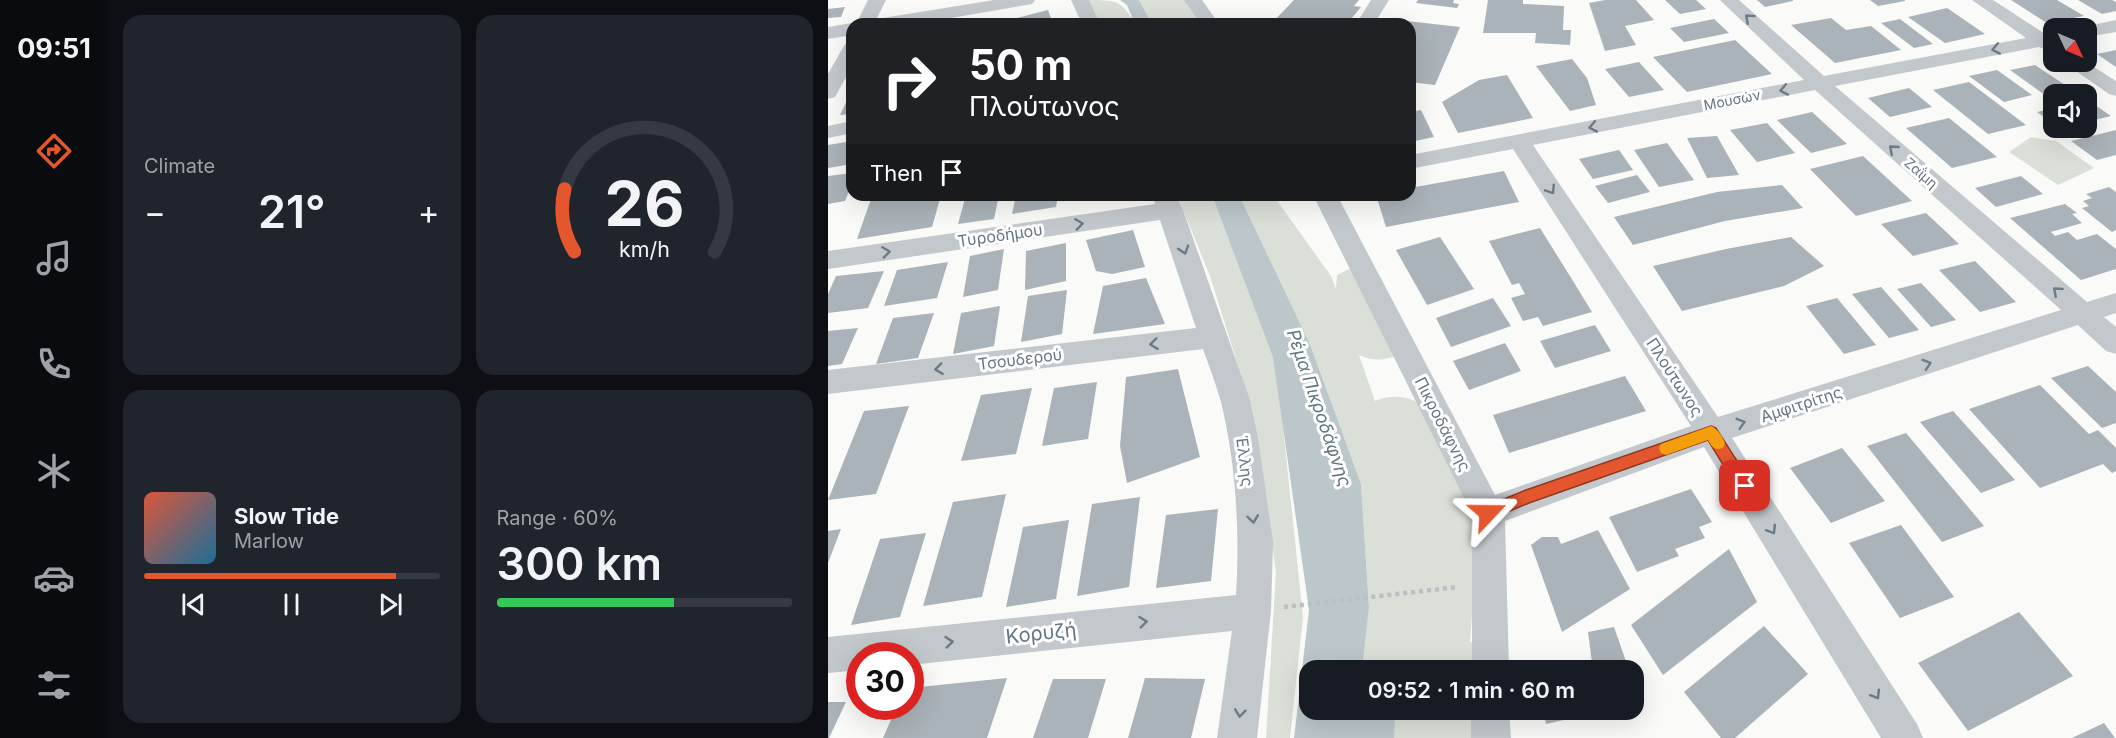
<!DOCTYPE html>
<meta charset="utf-8">
<style>
body{margin:0;font-family:Inter,sans-serif;background:#20242c;color:#f1f3f6;height:100vh;display:flex;flex-direction:column;font-size:22px;white-space:nowrap}
*{box-sizing:border-box;margin:0}
p{font-size:20px;color:#9ea1a6}
.icon{flex:none;width:33px;height:33px;fill:none;stroke:currentColor;stroke-width:2;stroke-linecap:round;stroke-linejoin:round}
.map{position:relative;flex:1;overflow:hidden}
.details{display:flex;flex-direction:column;gap:15px;padding:15px;background:#0d0f14;width:720px}
.details>*{flex:none}
.top-card{position:absolute;left:18px;top:18px;width:570px;height:183px;border-radius:18px;box-shadow:0 6px 24px #0002;background:#202124;color:#fff;overflow:hidden}
.needle{width:39px;rotate:134deg}
.tools{position:absolute;left:1215px;top:18px;display:grid;gap:12px}
.tools a{display:grid;place-items:center;width:54px;height:54px;border-radius:12px;background:#171b24;box-shadow:0 6px 24px #0002;font-size:30px}
.speed{position:absolute;left:18px;top:642px;display:flex;gap:12px;font-size:30px;font-weight:700;text-align:center}
.speed>*{display:grid;place-content:center;width:78px;height:78px;border-radius:50%;background:#171b24;box-shadow:0 6px 24px #0002;line-height:1}
.speed .limit{border:9px solid #d22;background:#fff;color:#111}
.pin{position:absolute;display:grid;place-items:center;width:51px;height:51px;color:#fff;margin:-26px;border-radius:12px;box-shadow:0 3px 9px #0006}
.me{position:absolute;width:66px;margin:-33px;rotate:67deg;stroke-linejoin:round;filter:drop-shadow(0 0 4px #0008)}
.turn{display:flex;align-items:center;gap:21px;height:126px;padding:0 24px;font-size:27px}
.turn .icon{width:78px;height:78px;stroke-width:2.5}
.turn b{display:block;font-size:42px;line-height:51px}
.then{display:flex;align-items:center;height:57px;padding:0 24px;background:#0003;gap:12px;font-size:22px}
.big{font-size:45px;font-weight:600;line-height:1.1}
.details .tile{flex:1;display:flex;flex-direction:column;justify-content:center;gap:9px;min-width:0;padding:0 21px;border-radius:18px;background:#20242c}
.details .dial{align-items:center;gap:0}
.dial svg{height:156px;overflow:visible;fill:none;stroke:#363941;stroke-width:7;stroke-linecap:round;text-anchor:middle}
.dial text{fill:#f1f3f6;stroke:none}
.song{display:flex;align-items:center;gap:18px}
.cover{width:72px;height:72px;border-radius:9px;background:linear-gradient(135deg,hsl(10 70% 55%),hsl(200 70% 35%))}
.played{height:6px;border-radius:3px;background:linear-gradient(90deg,#e4572e 85%,#363941 85%)}
.keys{display:flex;justify-content:space-around;direction:ltr}
.heat{display:flex;justify-content:space-between;align-items:center;font-size:33px;direction:ltr}
.charge{height:9px;border-radius:4px;background:linear-gradient(90deg,#34c759 60%,#363941 0)}
.details .tiles{flex:1;display:grid;gap:15px;grid-template-columns:repeat(2,1fr)}
.trip{position:absolute;left:471px;top:660px;width:345px;height:60px;border-radius:18px;background:#171b24;box-shadow:0 6px 24px #0002;font-weight:600;line-height:60px;text-align:center}
main{display:flex;flex:1;min-height:0}
.tab-bar{display:flex;flex-direction:column;width:108px;justify-content:space-around;align-items:center;background:#090b0e;color:#9ea1a6}
.tab-bar .icon{width:42px;height:42px}
.tab-bar .on{color:#e4572e}
.tab-bar b{font-size:27px;color:#f1f3f6}
.map>svg:first-child{display:block}
</style>
<main>
<nav class="tab-bar">
<b>09:51</b>
<svg class="icon on" aria-label="directions" viewBox="0 0 24 24"><path d="M12 3l9 9-9 9-9-9zM9 14v-3h6M13 9l2 2-2 2"/></svg>
<svg class="icon" aria-label="music" viewBox="0 0 24 24"><path d="M9 18V5l10-2v13"/><circle cx="6" cy="18" r="3"/><circle cx="16" cy="16" r="3"/></svg>
<svg class="icon" aria-label="phone" viewBox="0 0 24 24"><path d="M5 4h4l2 5-3 2q2 4 5 5l2-3 5 2v4C11 20 4 13 5 4z"/></svg>
<svg class="icon" aria-label="climate" viewBox="0 0 24 24"><path d="M12 3v18M4 7l16 10M4 17L20 7"/></svg>
<svg class="icon" aria-label="car" viewBox="0 0 24 24"><path d="M5 17H2v-5l4-1 3-4h7l3 4 3 1v5h-3M9 17h6M6 11h13"/><circle cx="7" cy="17" r="2"/><circle cx="17" cy="17" r="2"/></svg>
<svg class="icon" aria-label="filters" viewBox="0 0 24 24"><path d="M4 7h16M4 17h16"/><circle cx="9" cy="7" r="2"/><circle cx="15" cy="17" r="2"/></svg>
</nav>
<section class="details">
<div class="tiles">
<div class="tile"><p>Climate</p>
<div class="heat"><a>−</a><b class="big">21°</b><a>+</a></div>
</div>
<div class="tile dial"><svg viewBox="0 0 100 80">
<path d="M14 69A42 42 0 1 1 86 69"/>
<path d="M14 69A42 42 0 0 1 9 37" stroke="#e4572e"/>
<text x="50" y="56" font-size="32" font-weight="700">26</text>
<text x="50" y="72" font-size="11">km/h</text>
</svg></div>
<div class="tile">
<div class="song"><i class="cover"></i><div><b>Slow Tide</b><p>Marlow</p></div></div>
<div class="played"></div>
<div class="keys"><svg class="icon" aria-label="previous" viewBox="0 0 24 24"><path d="M18 5L8 12l10 7zM5 5v14"/></svg><svg class="icon" aria-label="pause" viewBox="0 0 24 24"><path d="M8 5v14M16 5v14"/></svg><svg class="icon" aria-label="next" viewBox="0 0 24 24"><path d="M6 5l10 7-10 7zM19 5v14"/></svg></div>
</div>
<div class="tile"><p>Range · 60%</p><b class="big">300 km</b><div class="charge"></div></div>
</div>
</section>
<div class="map">
<svg width="1288" height="738" viewBox="0 0 1288 738">
<rect width="100%" height="100%" fill="#fafaf8"/>
<g fill="#dadfd7">
<path d="M258,0c31,0 35,0 49,24h-39z"/>
<path d="M311,0h46l17,24h-50z"/>
<path d="M1203,137l25,4 38,27 -36,17 -49,-33z"/>
<path d="M349,195h35l64,165 27,257 -13,121h-24l10,-166 -24,-162 -42,-134z"/>
<path d="M411,195h34l58,81 5,13 1,-14 14,-7 49,87c-17,5 -25,7 -41,0l16,46c20,-8 37,-4 54,8l50,107 -9,126 13,2 -1,26h-120l7,-62 -8,-124 -51,-140z"/>
<path d="M529,710h124l-1,28h-126z"/>
</g>
<g fill="#bbc7cb">
<path d="M292,0h19l13,24h-17l-8,-19z"/>
<path d="M384,195h27l71,149 51,140 8,124 -7,62h-52v40h47l-3,28h-60l15,-128 -36,-253z"/>
</g>
<g fill="none" stroke-linecap="round" stroke-linejoin="round">
<path fill="#bbc7cb" fill-rule="evenodd" d="M495,710h72l-1,28h-74z"/>
</g>
<g fill="#aab3b9">
<path d="M466,0h65l-5,6 7,1 -14,17h-76z"/>
<path d="M590,0h36l-1,3 6,1 -2,4 -41,-5z"/>
<path d="M660,0h35v4l41,2 -1,24h8l-1,15 -35,-2 1,-10h-53z"/>
<path d="M777,0h31l18,20 -29,6 11,19 -31,6 -16,-48z"/>
<path d="M837,0h31l10,9 -26,5z"/>
<path d="M929,0h36v1l-28,6z"/>
<path d="M1042,0h35v1l-27,5z"/>
<path d="M1183,0h46l27,16 -37,7z"/>
<path d="M1250,0h34l4,2v9l-14,3z"/>
<path d="M17,7l-4,10 -13,1v-9z"/>
<path d="M1119,8l38,26 -40,9 -37,-26z"/>
<path d="M220,10l5,14h-34l-2,-6z"/>
<path d="M1003,18l15,12 25,-4 30,24 -66,13 -44,-38z"/>
<path d="M886,19l15,14 -45,9 -14,-14z"/>
<path d="M1072,19l33,25 -19,4 -33,-25z"/>
<path d="M579,21l53,6 -25,58 -25,-3v-58h-4z"/>
<path d="M907,40l37,34 -85,18 -34,-35z"/>
<path d="M1288,50v17l-19,-13z"/>
<path d="M744,59l15,19 9,27 -26,6 -34,-45z"/>
<path d="M811,62l25,28 -35,7 -24,-28z"/>
<path d="M1207,65l33,22 -26,6 -32,-23z"/>
<path d="M1169,70l35,25 -28,7 -35,-26z"/>
<path d="M679,75l26,43 -75,15 -16,-31 37,-22z"/>
<path d="M1141,82l57,43 -38,9 -55,-44z"/>
<path d="M1081,88l23,19 -42,10 -22,-19z"/>
<path d="M24,90v24l-12,1z"/>
<path d="M1258,99l25,17 -25,6z"/>
<path d="M1226,108v16l-17,-12z"/>
<path d="M593,110l13,27 -24,5v-30z"/>
<path d="M984,112l35,32 -36,9 -34,-33z"/>
<path d="M1121,118l48,39 -45,11 -46,-40z"/>
<path d="M939,123l28,30 -38,9 -27,-32z"/>
<path d="M1288,130v25l-19,5 -26,-19z"/>
<path d="M889,136l22,39 -32,3 -20,-40z"/>
<path d="M24,141v23l-24,4v-23z"/>
<path d="M839,143l27,37 -35,7 -25,-37z"/>
<path d="M791,150l14,20 -40,9 -14,-20z"/>
<path d="M1035,156l49,45 -56,15 -46,-47z"/>
<path d="M676,171l15,31 -133,25 -10,-32h34v-7z"/>
<path d="M24,173v11l-7,17 -17,3v-28z"/>
<path d="M809,175l13,17 -42,11 -13,-17z"/>
<path d="M1193,176l22,18 -47,13 -21,-19z"/>
<path d="M954,185l21,23 -78,13 -92,24 -19,-28 103,-25z"/>
<path d="M1281,187l7,5v38l-4,2 -30,-24 7,-2 -6,-5 9,-3 -6,-4z"/>
<path d="M53,195h60l-9,32 -75,12 15,-43z"/>
<path d="M138,195h33l-5,24 -36,5z"/>
<path d="M188,195h42l-2,12 -44,7z"/>
<path d="M1237,204l12,9 -5,1 10,9 -31,9 4,4 13,-4 9,8 20,-6 19,15v20l-35,11 -71,-62z"/>
<path d="M1098,213l33,31 -46,12 -32,-32z"/>
<path d="M712,228l33,53 19,31 -49,14 -5,-9 -15,4 -12,-23 14,-4 -6,-11 -7,2 -23,-44z"/>
<path d="M305,230l12,37 -33,7 -16,-3 -10,-31z"/>
<path d="M612,237l34,52 -47,16 -31,-55z"/>
<path d="M963,237l33,29 -40,20 -102,25 -29,-45 73,-17z"/>
<path d="M238,243v38l-41,9 1,-39z"/>
<path d="M176,249l-6,41 -35,7 7,-41z"/>
<path d="M1147,261l41,41 -36,10 -41,-42z"/>
<path d="M120,262l-11,36 -53,8 13,-36z"/>
<path d="M56,271l-16,37 -40,5v-19l8,-18z"/>
<path d="M318,278l19,46 -72,10 10,-48z"/>
<path d="M1093,283l35,37 -25,7 -34,-38z"/>
<path d="M1053,287l38,43 -30,8 -37,-44z"/>
<path d="M239,290l-5,44 -41,8 7,-46z"/>
<path d="M665,298l18,28 -60,21 -15,-29z"/>
<path d="M1009,298l39,47 -32,9 -38,-48z"/>
<path d="M172,306l-6,40 -41,8 8,-41z"/>
<path d="M106,313l-16,45 -42,6 17,-46z"/>
<path d="M767,325l16,26 -56,17 -15,-27z"/>
<path d="M30,328l-16,36 -14,2v-35z"/>
<path d="M677,343l16,28 -52,19 -16,-29z"/>
<path d="M1260,366l28,26v31l-14,5 -51,-50z"/>
<path d="M350,369l22,88 -73,26 -7,-37 6,-69z"/>
<path d="M797,376l21,35 -137,42 -16,-38z"/>
<path d="M269,382l-9,57 -46,7 12,-58z"/>
<path d="M1212,385l49,49 9,-4 18,18v23l-4,2 -9,-9 -63,24 -71,-79z"/>
<path d="M204,388l-16,66 -55,7 20,-66z"/>
<path d="M81,406l-33,88 -48,6 36,-89z"/>
<path d="M1125,411l62,69 -34,13 -61,-71z"/>
<path d="M1078,433l78,93 -42,16 -75,-96z"/>
<path d="M1014,448l43,53 -54,22 -41,-55z"/>
<path d="M863,489l21,33 -13,5 6,11 -30,11 4,7 -42,16 -28,-55z"/>
<path d="M178,494l-24,103 -59,9 30,-104z"/>
<path d="M312,497l-11,90 -52,9 15,-92z"/>
<path d="M390,509l-7,72 -55,7 10,-73z"/>
<path d="M241,520l-13,79 -50,8 17,-80z"/>
<path d="M1073,525l53,72 -54,21 -51,-75z"/>
<path d="M13,529l-13,34v-32z"/>
<path d="M770,530l32,59 -68,43 -31,-87 11,-8h16l3,7z"/>
<path d="M98,533l-26,84 -49,8 29,-86z"/>
<path d="M901,549l28,53 -94,73 -32,-50z"/>
<path d="M1191,612l54,64 -105,55 -50,-68z"/>
<path d="M936,626l44,48 -73,64h-14l-37,-46z"/>
<path d="M786,627l15,43h-62l25,-7 -4,-31z"/>
<path d="M179,678l-20,60h-104l14,-32h13v-18z"/>
<path d="M317,678l60,1 -14,59h-63z"/>
<path d="M225,679h53l-18,59h-55z"/>
<path d="M0,702h18l-17,36h-1z"/>
<path d="M715,710h65l-62,14z"/>
<path d="M1276,723l11,15h-43z"/>
</g>
<g fill="none" stroke-linecap="round" stroke-linejoin="round">
<path stroke="#bbbfc2" stroke-width="4.5" stroke-dasharray="4 4" stroke-linecap="butt" d="M456,607l174,-20"/>
<g fill="#c3c8cc" fill-rule="evenodd">
<path d="M40,0h18l-11,22 8,-4 111,-18h41l-3,4 -6,1 -110,19h-60z"/>
<path d="M243,0h18l11,24h-18z"/>
<path d="M356,0h18l17,24h-18z"/>
<path d="M543,0h18l-15,24h-18z"/>
<path d="M892,0h19l85,76 202,-38 -54,-38h21l52,34 9,-2v18l-5,1 -10,-4 -204,39 252,216 29,-9v20l-12,4 12,10v27l-10,-3 -28,-26 -346,113 185,286 6,14h-42l-177,-291 -199,74 4,149h-37v-156l-159,-319h24l158,300 196,-69 -178,-277 -103,20v-14l394,-75zM987,90l246,220 -343,107 -185,-272z"/>
<path d="M1288,20v12l-30,5v-9h-7z"/>
<path d="M24,23l2,1h-2v11l-24,4v-12z"/>
<path d="M24,42v24l-17,31 -7,2v-25l17,-30z"/>
<path d="M1235,62h23l30,19v15l-7,-2z"/>
<path d="M24,121v12l-24,5v-12z"/>
<path d="M324,195h24l7,15 67,190 8,38 15,104 -2,69 -14,127h-40l15,-107 -322,34v-9h-50v14l-32,3v-36l408,-42c4,-64 0,-131 -15,-193 -5,-18 -12,-36 -18,-53l-375,45v-24l368,-42 -36,-108 -332,49v-18l327,-47z"/>
<path d="M643,710h38l2,28h-40z"/>
</g>
</g>
<defs><path id="oneway-chevron" d="M-2-3.5L2.5 0L-2 3.5" fill="none" stroke-width="1.6" stroke-linecap="round" stroke-linejoin="round" transform="scale(1.5)"/></defs>
<g stroke="#6a7a87">
<use href="#oneway-chevron" transform="translate(921 18) rotate(-138)"/>
<use href="#oneway-chevron" transform="translate(1168 49) rotate(169)"/>
<use href="#oneway-chevron" transform="translate(956 90) rotate(169)"/>
<use href="#oneway-chevron" transform="translate(765 127) rotate(169)"/>
<use href="#oneway-chevron" transform="translate(1065 149) rotate(-139)"/>
<use href="#oneway-chevron" transform="translate(723 190) rotate(57)"/>
<use href="#oneway-chevron" transform="translate(251 224) rotate(-8)"/>
<use href="#oneway-chevron" transform="translate(356 250) rotate(72)"/>
<use href="#oneway-chevron" transform="translate(58 252) rotate(-8)"/>
<use href="#oneway-chevron" transform="translate(1229 291) rotate(-139)"/>
<use href="#oneway-chevron" transform="translate(326 344) rotate(173)"/>
<use href="#oneway-chevron" transform="translate(1099 364) rotate(-18)"/>
<use href="#oneway-chevron" transform="translate(111 369) rotate(173)"/>
<use href="#oneway-chevron" transform="translate(913 423) rotate(-17)"/>
<use href="#oneway-chevron" transform="translate(425 519) rotate(82)"/>
<use href="#oneway-chevron" transform="translate(944 530) rotate(58)"/>
<use href="#oneway-chevron" transform="translate(315 622) rotate(-6)"/>
<use href="#oneway-chevron" transform="translate(121 642) rotate(-6)"/>
<use href="#oneway-chevron" transform="translate(1048 695) rotate(58)"/>
<use href="#oneway-chevron" transform="translate(412 713) rotate(97)"/>
</g>
<path fill="#e4572e" stroke="#94391e" stroke-width="1.5" d="M883,426l5,2 34,53 2,5 -2,5 -5,2 -6,-2 -31,-51 -179,63 -41,17 -6,-2 -2,-5 2,-5 44,-18z"/>
<path fill="#f59e0b" d="M883,426c7,3 11,10 14,17l-2,5c-9,3 -11,-1 -15,-8l-42,15 -5,-2 -2,-5 2,-4z"/>
<g text-anchor="middle" stroke-width="6" stroke-linejoin="round" paint-order="stroke">
<g font-size="14" fill="#657683" stroke="#fff">
<text transform="translate(904 100) rotate(-11)" y="5">Μουσών</text>
<text transform="translate(1093 173) rotate(41)" y="5">Ζαΐμη</text>
</g>
<g font-size="16" fill="#657683" stroke="#fff">
<text transform="translate(172 235) rotate(-8)" y="6">Τυροδήμου</text>
<text transform="translate(192 359) rotate(-7)" y="6">Τσουδερού</text>
<text transform="translate(847 377) rotate(57)" y="6">Πλούτωνος</text>
<text transform="translate(973 404) rotate(-18)" y="6">Αμφιτρίτης</text>
<text transform="translate(615 424) rotate(63)" y="6">Πικροδάφνης</text>
<text transform="translate(417 461) rotate(83)" y="6">Έλλης</text>
</g>
<g font-size="18" font-style="italic" fill="#60757c" stroke="#fff">
<text transform="translate(491 408) rotate(71)" y="6">Ρέμα Πικροδάφνης</text>
</g>
<g font-size="20" fill="#657683" stroke="#fff">
<text transform="translate(213 633) rotate(-6)" y="7">Κορυζή</text>
</g>
</g>
</svg>
<div class="tools">
<a><svg class="needle" viewBox="-14 -14 28 28"><path d="M0-13l5 13h-10z" fill="#e53935"/><path d="M0 13l5-13h-10z" fill="#9ea1a6"/></svg></a>
<a><svg class="icon" aria-label="sound" viewBox="0 0 24 24"><path d="M4 9h4l5-4v14l-5-4H4zM17 9q2 3 0 6"/></svg></a>
</div>
<div class="speed"><div class="limit">30</div></div>
<div class="pin" style="left:917px;top:486px;background:#d93025"><svg class="icon" aria-label="arrive" viewBox="0 0 24 24"><path d="M6 21V4h12l-3 4 3 4H6"/></svg></div>
<svg class="me" style="left:660px;top:513px" viewBox="-20 -20 40 40"><path d="M0-17L14 15 0 8-14 15z" fill="#e4572e" stroke="#fff" stroke-width="4"/></svg>
<div class="trip">09:52 · 1 min · 60 m</div>
<div class="top-card">
<div class="turn"><svg class="icon" aria-label="right" viewBox="0 0 24 24"><path d="M7 20v-9h11M14 6l5 5-5 5"/></svg><div><b>50 m</b>Πλούτωνος</div></div>
<div class="then">Then<svg class="icon" aria-label="arrive" viewBox="0 0 24 24"><path d="M6 21V4h12l-3 4 3 4H6"/></svg></div>
</div>
</div>
</main>
